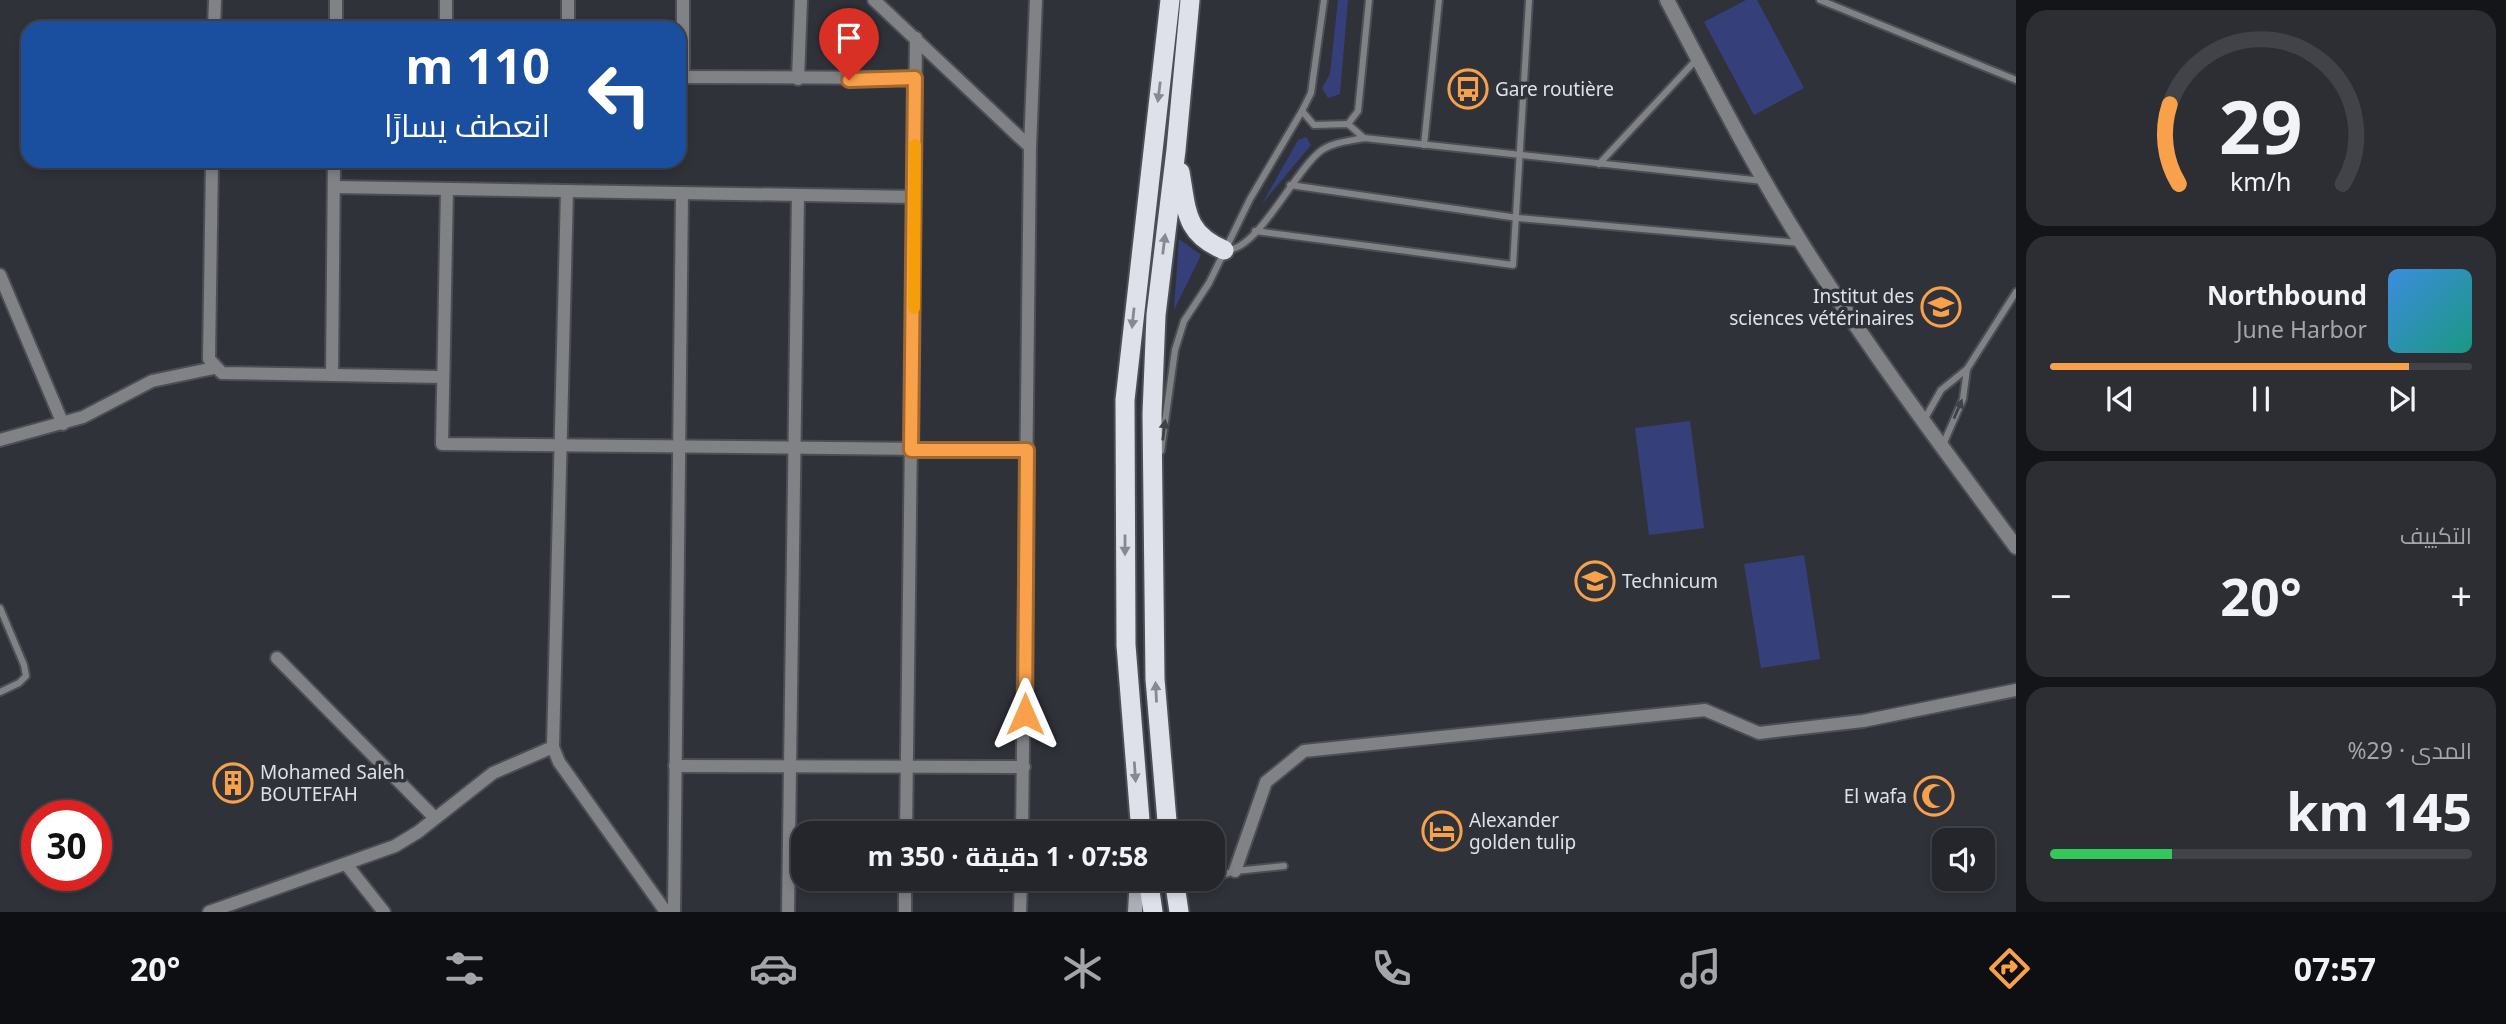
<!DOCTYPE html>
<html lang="ar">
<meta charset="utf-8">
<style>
body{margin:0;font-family:"Noto Sans",Cairo,sans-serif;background:#2c2e34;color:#f1f3f6;direction:rtl;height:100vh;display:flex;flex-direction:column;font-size:26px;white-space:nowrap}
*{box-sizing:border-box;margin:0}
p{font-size:23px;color:#a3a5a9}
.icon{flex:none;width:38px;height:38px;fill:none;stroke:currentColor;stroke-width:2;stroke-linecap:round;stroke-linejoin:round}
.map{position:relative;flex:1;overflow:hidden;direction:ltr}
.panel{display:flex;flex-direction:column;gap:10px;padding:10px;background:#141518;width:490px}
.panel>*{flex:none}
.top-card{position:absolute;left:21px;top:21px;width:665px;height:147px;border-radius:21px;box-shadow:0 4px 10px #0003,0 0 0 2px #414348;direction:rtl;background:#1a4fa0;color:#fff;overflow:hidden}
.tools{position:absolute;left:1932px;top:828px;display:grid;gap:14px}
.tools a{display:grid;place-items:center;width:63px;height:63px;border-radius:14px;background:#24262c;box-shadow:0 4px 10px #0003,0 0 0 2px #414348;font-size:35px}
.speed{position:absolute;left:21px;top:800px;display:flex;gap:14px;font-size:35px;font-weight:700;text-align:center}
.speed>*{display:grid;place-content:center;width:91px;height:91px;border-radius:50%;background:#24262c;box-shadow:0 4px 10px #0003,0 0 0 2px #414348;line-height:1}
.speed .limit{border:10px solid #d22;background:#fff;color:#111}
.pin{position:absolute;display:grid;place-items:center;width:60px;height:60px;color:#fff;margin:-72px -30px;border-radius:50% 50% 50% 0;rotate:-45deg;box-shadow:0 0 7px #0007}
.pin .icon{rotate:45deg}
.me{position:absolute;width:77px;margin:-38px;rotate:0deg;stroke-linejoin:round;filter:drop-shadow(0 0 5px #0008)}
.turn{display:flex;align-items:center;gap:24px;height:147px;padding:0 21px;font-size:32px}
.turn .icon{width:91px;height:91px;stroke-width:2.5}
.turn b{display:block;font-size:49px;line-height:60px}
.big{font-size:52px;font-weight:700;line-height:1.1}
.panel .card{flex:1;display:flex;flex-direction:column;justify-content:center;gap:10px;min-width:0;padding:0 24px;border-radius:21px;background:#2c2e34}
.panel .dial{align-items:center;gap:0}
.dial svg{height:182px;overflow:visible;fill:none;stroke:#414348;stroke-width:7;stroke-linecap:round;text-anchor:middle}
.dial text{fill:#f1f3f6;stroke:none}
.song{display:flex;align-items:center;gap:21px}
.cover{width:84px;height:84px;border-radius:10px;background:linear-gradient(135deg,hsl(210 70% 55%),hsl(170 70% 35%))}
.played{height:7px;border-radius:4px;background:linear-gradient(90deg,#f8a14a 85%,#414348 85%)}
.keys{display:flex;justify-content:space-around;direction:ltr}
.heat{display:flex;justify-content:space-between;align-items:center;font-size:38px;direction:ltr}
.charge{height:10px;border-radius:5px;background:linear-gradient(90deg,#34c759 29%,#414348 0)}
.trip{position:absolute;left:791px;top:821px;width:434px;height:70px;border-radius:21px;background:#24262c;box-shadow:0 4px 10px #0003,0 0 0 2px #414348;font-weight:700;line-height:70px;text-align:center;direction:rtl}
.tabs{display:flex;height:112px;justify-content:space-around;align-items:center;background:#0e0f12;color:#a3a5a9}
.tabs .icon{width:49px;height:49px}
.tabs .active{color:#f8a14a}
.tabs b{font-size:32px;color:#f1f3f6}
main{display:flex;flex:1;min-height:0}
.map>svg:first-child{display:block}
</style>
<main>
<section class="panel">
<div class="card dial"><svg viewBox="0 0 100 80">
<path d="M14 69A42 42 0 1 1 86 69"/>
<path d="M14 69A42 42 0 0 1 10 34" stroke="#f8a14a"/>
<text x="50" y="56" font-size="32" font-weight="700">29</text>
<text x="50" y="72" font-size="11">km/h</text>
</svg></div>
<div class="card">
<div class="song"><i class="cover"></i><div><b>Northbound</b><p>June Harbor</p></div></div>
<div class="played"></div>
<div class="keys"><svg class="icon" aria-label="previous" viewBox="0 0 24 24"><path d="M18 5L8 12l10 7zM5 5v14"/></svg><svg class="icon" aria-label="pause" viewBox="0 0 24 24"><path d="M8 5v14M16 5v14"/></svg><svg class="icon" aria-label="next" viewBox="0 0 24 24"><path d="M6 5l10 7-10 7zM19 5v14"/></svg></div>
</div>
<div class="card"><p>التكييف</p>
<div class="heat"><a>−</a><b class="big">20°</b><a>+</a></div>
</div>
<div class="card"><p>المدى · 29%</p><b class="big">145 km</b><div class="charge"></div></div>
</section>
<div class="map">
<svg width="2016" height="912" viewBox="0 0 2016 912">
<rect width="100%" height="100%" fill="#30323a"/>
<g fill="#35407a">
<path d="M1338,0h10l-8,94 -12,4 -6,-10 8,-14z"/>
<path d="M1746,0h11l47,88 -50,27 -50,-93z"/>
<path d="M1306,137l5,8 -49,59 36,-64z"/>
<path d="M1179,239l22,16 -27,55z"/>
<path d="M1690,421l14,107 -55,7 -14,-107z"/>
<path d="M1804,555l16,104 -59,9 -17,-104z"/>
</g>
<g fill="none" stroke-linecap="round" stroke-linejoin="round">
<g stroke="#4c4e56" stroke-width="10">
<g id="service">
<path d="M1820,0l196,80"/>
<path d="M1302,111l9,-18 13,-93"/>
<path d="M1348,124l10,-13 11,-111"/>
<path d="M1424,145l15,-145"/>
<path d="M1599,164l97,-104"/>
<path d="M1290,185l228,33 282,25"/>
<path d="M1255,231l258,34 16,-265"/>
<path d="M1226,250c32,1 69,-81 96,-100 12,-8 28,-9 42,-12l399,43"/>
<path d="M1924,420l17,-30 26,-21 49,-77"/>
<path d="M1942,447l21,-48 4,-30"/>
<path d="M1161,451l14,-101 9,-29 25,-38 41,-84 52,-88 12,14 34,-1 16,14"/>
<path d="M0,608l24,57 2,11 -7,7 -19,9"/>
<path d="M1213,878l22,-7 49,-5"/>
<path d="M1180,888l32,-10"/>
</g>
</g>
<g stroke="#4c4e56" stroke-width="16">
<g id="minor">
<path d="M683,0v77"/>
<path d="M874,0l156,147"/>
<path d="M214,28l1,-28"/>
<path d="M336,28v-28"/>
<path d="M446,28v-28"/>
<path d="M568,28v-28"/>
<path d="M679,77l236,1"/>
<path d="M798,79l3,-79"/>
<path d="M212,161l-3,198 13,14 220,4"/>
<path d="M334,187l581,10"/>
<path d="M447,189l-5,255 585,6"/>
<path d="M567,191l-14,556 6,15 107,150"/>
<path d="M0,275l63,149"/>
<path d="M332,375l2,-214"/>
<path d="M0,440l83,-23 69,-36 62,-13"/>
<path d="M277,658l158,160"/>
<path d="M675,766l349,1"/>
<path d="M906,833l10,-795"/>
<path d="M1022,833l8,-686 6,-147"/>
<path d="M346,864l38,48"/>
<path d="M1235,871l31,-89 38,-31 401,-41 54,23 104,-12 153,-31"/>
<path d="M209,912l186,-66 23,-14 75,-59 60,-26"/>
<path d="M674,912l8,-719"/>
<path d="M788,912l10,-717"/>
<path d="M905,912v-34"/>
<path d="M1020,912l1,-34"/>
</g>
</g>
<g stroke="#4c4e56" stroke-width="18">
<path id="tertiary" d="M1667,0c43,82 85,164 134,242 66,105 141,205 215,305"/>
</g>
<g stroke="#4c4e56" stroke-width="18">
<path id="secondary" d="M1135,912l2,-34"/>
</g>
<g stroke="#4c4e56" stroke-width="23">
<g id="trunk">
<path d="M1180,172c7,38 4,61 44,78"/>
<path d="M1141,833l-15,-188 -1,-245 45,-400"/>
<path d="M1168,833l-13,-154 -3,-265 4,-99 20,-165 14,-150"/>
<path d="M1148,878l5,34"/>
<path d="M1174,878l5,34"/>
</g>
</g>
<use href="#service" stroke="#808286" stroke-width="6"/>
<use href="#minor" stroke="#808286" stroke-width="12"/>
<use href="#tertiary" stroke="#808286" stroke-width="14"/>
<use href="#secondary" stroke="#acaeb5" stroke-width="14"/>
<use href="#trunk" stroke="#dee0ea" stroke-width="19"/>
</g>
<defs><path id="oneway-solid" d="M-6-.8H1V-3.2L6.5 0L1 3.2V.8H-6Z" transform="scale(1.75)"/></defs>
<g fill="#878992">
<use href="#oneway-solid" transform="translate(1159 92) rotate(97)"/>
<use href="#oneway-solid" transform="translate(1164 244) rotate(-83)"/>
<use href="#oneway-solid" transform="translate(1133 318) rotate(96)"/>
<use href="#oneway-solid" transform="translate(1125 545) rotate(90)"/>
<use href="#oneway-solid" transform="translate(1156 692) rotate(-93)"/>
<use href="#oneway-solid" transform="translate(1135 772) rotate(86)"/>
</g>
<g fill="#404249">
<use href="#oneway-solid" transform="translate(1958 409) rotate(-67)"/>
<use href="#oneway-solid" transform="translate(1164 430) rotate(-83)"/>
</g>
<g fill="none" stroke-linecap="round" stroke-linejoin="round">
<g stroke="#a16930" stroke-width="18">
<path id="route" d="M849,80l66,-2 -4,372h116l-2,264"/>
</g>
<use href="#route" stroke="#f8a14a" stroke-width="12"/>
<path stroke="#f59e0b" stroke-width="12" d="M914,308l1,-163"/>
</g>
<defs>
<g id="bus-ring" transform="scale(2.0125)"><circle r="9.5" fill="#30323a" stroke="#f8a14a" stroke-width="1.5"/><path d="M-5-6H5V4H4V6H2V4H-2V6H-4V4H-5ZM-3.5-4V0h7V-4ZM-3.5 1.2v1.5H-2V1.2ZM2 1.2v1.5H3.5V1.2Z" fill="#f8a14a"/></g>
<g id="university-ring" transform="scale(2.0125)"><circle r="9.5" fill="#30323a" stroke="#f8a14a" stroke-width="1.5"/><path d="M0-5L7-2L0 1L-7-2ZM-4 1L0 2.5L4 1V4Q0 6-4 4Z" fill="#f8a14a"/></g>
<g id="school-ring" transform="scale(2.0125)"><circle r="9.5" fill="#30323a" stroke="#f8a14a" stroke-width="1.5"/><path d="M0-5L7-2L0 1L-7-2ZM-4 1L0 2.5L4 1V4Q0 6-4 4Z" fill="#f8a14a"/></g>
<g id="building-ring" transform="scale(2.0125)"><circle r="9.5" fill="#30323a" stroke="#f8a14a" stroke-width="1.5"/><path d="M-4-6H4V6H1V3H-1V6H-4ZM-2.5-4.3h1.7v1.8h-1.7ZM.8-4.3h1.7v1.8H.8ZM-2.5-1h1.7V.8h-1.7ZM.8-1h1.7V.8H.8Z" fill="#f8a14a"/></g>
<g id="mosque-ring" transform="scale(2.0125)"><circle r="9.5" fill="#30323a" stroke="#f8a14a" stroke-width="1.5"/><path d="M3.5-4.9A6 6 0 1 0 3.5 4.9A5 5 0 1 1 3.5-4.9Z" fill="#f8a14a"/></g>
<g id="hotel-ring" transform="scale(2.0125)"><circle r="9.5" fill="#30323a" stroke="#f8a14a" stroke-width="1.5"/><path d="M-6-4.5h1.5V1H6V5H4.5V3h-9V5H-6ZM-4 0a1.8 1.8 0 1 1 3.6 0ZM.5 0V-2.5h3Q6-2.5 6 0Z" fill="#f8a14a"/></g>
</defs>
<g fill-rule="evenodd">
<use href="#bus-ring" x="1468" y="89"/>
<use href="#university-ring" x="1941" y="307"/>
<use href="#school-ring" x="1595" y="581"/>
<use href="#building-ring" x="233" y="783"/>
<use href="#mosque-ring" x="1934" y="796"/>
<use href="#hotel-ring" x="1442" y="831"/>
</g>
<g text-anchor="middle" stroke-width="7" stroke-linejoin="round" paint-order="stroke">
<g font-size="19" fill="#dfe1e6" stroke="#30323a" text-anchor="start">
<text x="1495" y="96">Gare routière</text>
<text x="1914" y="303" text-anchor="end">Institut des<tspan x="1914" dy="22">sciences vétérinaires</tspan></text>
<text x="1622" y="588">Technicum</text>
<text x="260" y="779">Mohamed Saleh<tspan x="260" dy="22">BOUTEFAH</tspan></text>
<text x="1907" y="803" text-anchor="end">El wafa</text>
<text x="1469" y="827">Alexander<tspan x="1469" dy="22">golden tulip</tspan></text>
</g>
</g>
</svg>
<div class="tools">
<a><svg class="icon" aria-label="sound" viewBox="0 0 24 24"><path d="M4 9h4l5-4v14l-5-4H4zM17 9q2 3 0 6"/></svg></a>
</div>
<div class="speed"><div class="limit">30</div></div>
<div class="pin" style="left:849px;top:80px;background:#d93025"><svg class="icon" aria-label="arrive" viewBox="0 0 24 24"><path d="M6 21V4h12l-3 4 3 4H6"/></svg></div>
<svg class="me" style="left:1025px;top:714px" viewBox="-20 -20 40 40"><path d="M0-17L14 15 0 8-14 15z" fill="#f8a14a" stroke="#fff" stroke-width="4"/></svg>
<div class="trip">07:58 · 1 دقيقة · 350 m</div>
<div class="top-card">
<div class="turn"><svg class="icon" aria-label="left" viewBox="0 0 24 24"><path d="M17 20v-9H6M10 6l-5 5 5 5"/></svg><div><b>110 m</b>انعطف يسارًا</div></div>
</div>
</div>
</main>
<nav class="tabs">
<b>07:57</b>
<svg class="icon active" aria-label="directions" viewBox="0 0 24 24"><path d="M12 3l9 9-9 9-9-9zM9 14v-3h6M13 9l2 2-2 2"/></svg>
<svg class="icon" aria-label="music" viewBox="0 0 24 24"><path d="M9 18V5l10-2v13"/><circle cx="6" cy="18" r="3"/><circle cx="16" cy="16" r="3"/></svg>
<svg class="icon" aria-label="phone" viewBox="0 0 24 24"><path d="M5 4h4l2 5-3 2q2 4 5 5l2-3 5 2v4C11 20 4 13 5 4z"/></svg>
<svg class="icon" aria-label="climate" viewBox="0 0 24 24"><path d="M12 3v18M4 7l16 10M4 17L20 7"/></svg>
<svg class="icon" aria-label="car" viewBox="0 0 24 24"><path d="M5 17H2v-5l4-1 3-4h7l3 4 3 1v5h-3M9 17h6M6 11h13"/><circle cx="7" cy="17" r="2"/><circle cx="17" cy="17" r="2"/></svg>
<svg class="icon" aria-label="filters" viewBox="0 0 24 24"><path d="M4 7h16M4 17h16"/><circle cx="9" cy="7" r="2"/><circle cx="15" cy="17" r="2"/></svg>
<b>20°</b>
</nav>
